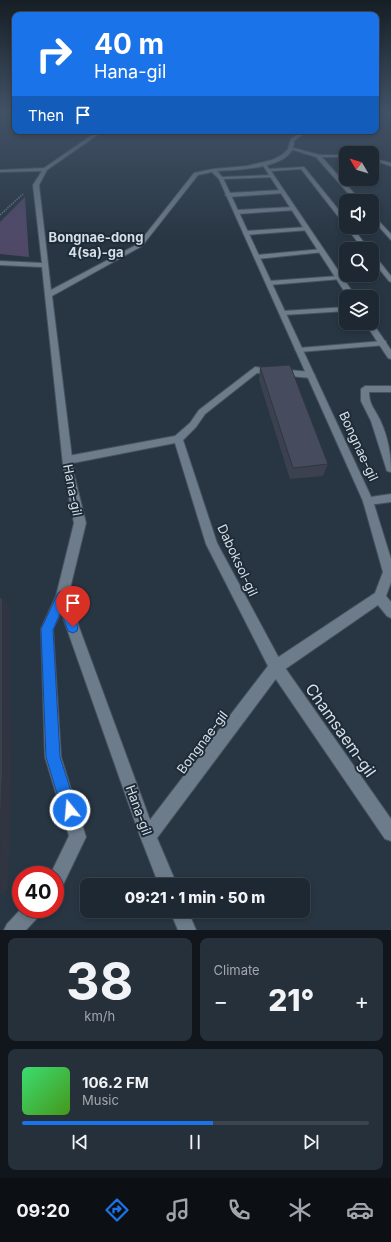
<!DOCTYPE html>
<meta charset="utf-8">
<style>
body{margin:0;font-family:Inter,sans-serif;background:#26303a;color:#f1f3f6;height:100vh;display:flex;flex-direction:column;font-size:15px;white-space:nowrap}
*{box-sizing:border-box;margin:0}
p{font-size:13px;color:#a1a6ac}
.icon{flex:none;width:22px;height:22px;fill:none;stroke:currentColor;stroke-width:2;stroke-linecap:round;stroke-linejoin:round}
.map{position:relative;height:930px;overflow:hidden}
.drawer{display:flex;flex-direction:column;gap:8px;padding:8px;background:#10161c;flex:1}
.drawer>*{flex:none}
.hud{position:absolute;left:12px;top:12px;width:367px;height:122px;border-radius:8px;box-shadow:0 2px 6px #0003,0 0 0 1px #3c444d;background:#1a73e8;color:#fff;overflow:hidden}
.needle{width:26px;rotate:308deg}
.fabs{position:absolute;left:339px;top:146px;display:grid;gap:8px}
.fabs a{display:grid;place-items:center;width:40px;height:40px;border-radius:8px;background:#1e2832;box-shadow:0 2px 6px #0003,0 0 0 1px #3c444d;font-size:20px}
.speed{position:absolute;left:12px;top:866px;display:flex;gap:8px;font-size:20px;font-weight:700;text-align:center}
.speed>*{display:grid;place-content:center;width:52px;height:52px;border-radius:50%;background:#1e2832;box-shadow:0 2px 6px #0003,0 0 0 1px #3c444d;line-height:1}
.speed .limit{border:6px solid #d22;background:#fff;color:#111}
.pin{position:absolute;display:grid;place-items:center;width:34px;height:34px;color:#fff;margin:-41px -17px;border-radius:50% 50% 50% 0;rotate:-45deg;box-shadow:0 0 4px #0007}
.pin .icon{rotate:45deg}
.me{position:absolute;width:44px;margin:-22px;rotate:343deg;stroke-linejoin:round;filter:drop-shadow(0 0 3px #0008)}
.turn{display:flex;align-items:center;gap:14px;height:84px;padding:0 16px;font-size:18px}
.turn .icon{width:52px;height:52px;stroke-width:2.5}
.turn b{display:block;font-size:28px;line-height:34px}
.then{display:flex;align-items:center;height:38px;padding:0 16px;background:#0003;gap:8px;font-size:15px}
.big{font-size:30px;font-weight:800;line-height:1.1}
.drawer .tile{flex:1;display:flex;flex-direction:column;justify-content:center;gap:6px;min-width:0;padding:0 14px;border-radius:8px;background:#26303a}
.drawer .dial{align-items:center;gap:0}
.dial b{font-size:52px;line-height:1}
.song{display:flex;align-items:center;gap:12px}
.cover{width:48px;height:48px;border-radius:6px;background:linear-gradient(135deg,hsl(140 70% 55%),hsl(100 70% 35%))}
.played{height:4px;border-radius:2px;background:linear-gradient(90deg,#1a73e8 55%,#3c444d 55%)}
.keys{display:flex;justify-content:space-around;direction:ltr}
.heat{display:flex;justify-content:space-between;align-items:center;font-size:22px;direction:ltr}
.drawer .tiles{flex:1;display:grid;gap:8px;grid-template-columns:1fr 1fr}
.tile:last-child{grid-column:span 2}
.trip{position:absolute;left:80px;top:878px;width:230px;height:40px;border-radius:8px;background:#1e2832;box-shadow:0 2px 6px #0003,0 0 0 1px #3c444d;font-weight:800;line-height:40px;text-align:center}
.tab-bar{display:flex;height:64px;justify-content:space-around;align-items:center;background:#0c1014;color:#a1a6ac}
.tab-bar .icon{width:28px;height:28px}
.tab-bar .current{color:#1a73e8}
.tab-bar b{font-size:18px;color:#f1f3f6}
.map>svg:first-child{display:block}
</style>
<div class="map">
<svg width="391" height="930" viewBox="0 0 391 930">
<rect width="100%" height="100%" fill="#283643"/>
<path fill="#4f4967" d="M25,197l4,60 -29,-3v-32z"/>
<g fill="none" stroke-linecap="round" stroke-linejoin="round">
<g stroke="#47535e" stroke-width="2">
<g id="lane">
<path d="M316,155h30v2h-28z"/>
<path d="M372,158l19,5v3l-19,-6z"/>
<path d="M272,175l2,2 -53,2 -2,-1 2,-1z"/>
<path d="M282,190l3,2 -1,1 -56,4 -3,-2 3,-2z"/>
<path d="M294,207l2,1v2l-59,4 -3,-2 3,-2z"/>
<path d="M307,227l2,1v2l-63,5 -3,-2 3,-2z"/>
<path d="M322,249l3,2 -1,1 -67,7 -3,-2 3,-2z"/>
<path d="M339,276l2,1v2l-72,6 -3,-2 3,-2z"/>
<path d="M346,307v4l-63,4 -4,-2 4,-2z"/>
<path d="M383,341h3v4l-87,7 -4,-2 4,-2z"/>
<path d="M255,367l56,5 4,3 -4,3 -54,-5 -52,41 -9,13 -13,13 34,103 64,119 110,157v22l-6,-2 -114,-167 -65,-128 -31,-101 -107,21 -4,-1 -1,-3 1,-3 4,-1 107,-20 15,-13 9,-13z"/>
</g>
</g>
<g stroke="#47535e" stroke-width="2">
<g id="street">
<path d="M290,147l30,8 41,46h-6l-39,-44 -26,-8z"/>
<path d="M262,164h4l3,5 35,-2 42,52v6l-2,-1 -43,-55 -30,2 85,126h-8z"/>
<path d="M372,214l19,20v6l-19,-21z"/>
<path d="M346,227h6l17,22h-6z"/>
<path d="M372,254l2,1 17,21v6l-2,-1 -17,-21z"/>
<path d="M372,322l19,28v9l-3,-1 -23,-35z"/>
<path d="M365,386h26v6h-22c0,13 6,17 11,28 8,17 11,34 11,52l-4,-1 -1,-3 -15,-47 -10,-20v-12z"/>
<path d="M391,494v8l-23,3 -4,-1 -1,-3 1,-3z"/>
</g>
</g>
<g stroke="#47535e" stroke-width="2">
<g id="secondary">
<path d="M98,131h5l-56,39 -8,15 12,105 87,-46 56,-71 19,-4 34,-3 25,-6 10,-5 6,-6 3,-10 11,-8h5l-13,10c0,2 -1,6 -2,9 -10,19 -56,20 -75,21l6,7 150,323 18,58v23l-5,14 5,6v16l-4,-2 -9,-11 -97,67 -124,166 20,47h-18l-19,-49 -79,-224 -8,17 8,128 25,80 -25,52 -6,3v-17h-5l19,-39 -24,-79 -4,-128 15,-33 18,-73 -10,-49 -22,-207 -42,-2v-4l42,2 -9,-78 9,-14 -42,1v-2l44,-2zM212,172l7,7 144,322 20,71 -8,21 -104,69 -121,158 -82,-223 18,-74 -12,-49 -22,-178 90,-50 56,-71z"/>
<path d="M21,909h22l-3,6 -14,15h-22l3,-6z"/>
<path d="M170,911h18l8,19h-18z"/>
</g>
</g>
<path stroke="#6a7681" stroke-width="1.5" stroke-dasharray="1.5 1" stroke-linecap="butt" d="M0,215l23,-21"/>
<use href="#lane" fill="#6d7c8b" fill-rule="evenodd"/>
<use href="#street" fill="#6d7c8b" fill-rule="evenodd"/>
<use href="#secondary" fill="#6d7c8b" fill-rule="evenodd"/>
</g>
<path fill="#3c4150" d="M260,367l68,97 -5,12 -33,3 -31,-99z"/>
<path fill="#313541" d="M2,599l7,7 2,171 -3,113 -8,5z"/>
<g fill="#464c5d" stroke="#313541">
<path d="M290,365l38,99 -35,4 -33,-101z"/>
<path d="M0,597l2,2v177l-2,60z"/>
</g>
<linearGradient id="sky" x2="0" y2="1"><stop stop-color="#161e25"/><stop offset="0.46" stop-color="#425266"/><stop offset="1" stop-color="#425266" stop-opacity="0"/></linearGradient>
<rect width="391" height="242" fill="url(#sky)"/>
<path fill="#1a73e8" stroke="#114b97" d="M62,591l4,2 12,34 -1,4 -4,2 -5,-2 -7,-20 -8,19 7,127 17,53 -2,6 -5,2 -5,-2 -3,-6 -16,-53 -5,-128 17,-36z"/>
<g text-anchor="middle" stroke-width="4" stroke-linejoin="round" paint-order="stroke">
<g font-size="13" font-weight="bold" fill="#d6dfe7" stroke="#1e2c39">
<text x="96" y="242">Bongnae-dong<tspan x="96" dy="15">4(sa)-ga</tspan></text>
</g>
<g font-size="13" fill="#d6dfe7" stroke="#1e2c39">
<text transform="translate(359 446) rotate(65)" y="5">Bongnae-gil</text>
<text transform="translate(73 490) rotate(79)" y="5">Hana-gil</text>
<text transform="translate(238 560) rotate(65)" y="5">Daboksol-gil</text>
<text transform="translate(202 742) rotate(-53)" y="5">Bongnae-gil</text>
<text transform="translate(139 810) rotate(70)" y="5">Hana-gil</text>
</g>
<g font-size="16" fill="#d6dfe7" stroke="#1e2c39">
<text transform="translate(341 730) rotate(55)" y="6">Chamsaem-gil</text>
</g>
</g>
</svg>
<div class="fabs">
<a><svg class="needle" viewBox="-14 -14 28 28"><path d="M0-13l5 13h-10z" fill="#e53935"/><path d="M0 13l5-13h-10z" fill="#a1a6ac"/></svg></a>
<a><svg class="icon" aria-label="sound" viewBox="0 0 24 24"><path d="M4 9h4l5-4v14l-5-4H4zM17 9q2 3 0 6"/></svg></a>
<a><svg class="icon" aria-label="search" viewBox="0 0 24 24"><circle cx="10" cy="10" r="6"/><path d="M15 15l6 6"/></svg></a>
<a><svg class="icon" aria-label="layers" viewBox="0 0 24 24"><path d="M12 4l9 5-9 5-9-5zM3 14l9 5 9-5"/></svg></a>
</div>
<div class="speed"><div class="limit">40</div></div>
<div class="pin" style="left:73px;top:627px;background:#d93025"><svg class="icon" aria-label="arrive" viewBox="0 0 24 24"><path d="M6 21V4h12l-3 4 3 4H6"/></svg></div>
<svg class="me" style="left:70px;top:810px" viewBox="-20 -20 40 40"><circle r="17" fill="#1a73e8" stroke="#fff" stroke-width="3"/><path d="M0-11L8 9 0 5-8 9z" fill="#fff"/></svg>
<div class="trip">09:21 · 1 min · 50 m</div>
<div class="hud">
<div class="turn"><svg class="icon" aria-label="right" viewBox="0 0 24 24"><path d="M7 20v-9h11M14 6l5 5-5 5"/></svg><div><b>40 m</b>Hana-gil</div></div>
<div class="then">Then<svg class="icon" aria-label="arrive" viewBox="0 0 24 24"><path d="M6 21V4h12l-3 4 3 4H6"/></svg></div>
</div>
</div>
<section class="drawer">
<div class="tiles">
<div class="tile dial"><b>38</b><p>km/h</p></div>
<div class="tile"><p>Climate</p>
<div class="heat"><a>−</a><b class="big">21°</b><a>+</a></div>
</div>
<div class="tile">
<div class="song"><i class="cover"></i><div><b>106.2 FM</b><p>Music</p></div></div>
<div class="played"></div>
<div class="keys"><svg class="icon" aria-label="previous" viewBox="0 0 24 24"><path d="M18 5L8 12l10 7zM5 5v14"/></svg><svg class="icon" aria-label="pause" viewBox="0 0 24 24"><path d="M8 5v14M16 5v14"/></svg><svg class="icon" aria-label="next" viewBox="0 0 24 24"><path d="M6 5l10 7-10 7zM19 5v14"/></svg></div>
</div>
</div>
</section>
<nav class="tab-bar">
<b>09:20</b>
<svg class="icon current" aria-label="directions" viewBox="0 0 24 24"><path d="M12 3l9 9-9 9-9-9zM9 14v-3h6M13 9l2 2-2 2"/></svg>
<svg class="icon" aria-label="music" viewBox="0 0 24 24"><path d="M9 18V5l10-2v13"/><circle cx="6" cy="18" r="3"/><circle cx="16" cy="16" r="3"/></svg>
<svg class="icon" aria-label="phone" viewBox="0 0 24 24"><path d="M5 4h4l2 5-3 2q2 4 5 5l2-3 5 2v4C11 20 4 13 5 4z"/></svg>
<svg class="icon" aria-label="climate" viewBox="0 0 24 24"><path d="M12 3v18M4 7l16 10M4 17L20 7"/></svg>
<svg class="icon" aria-label="car" viewBox="0 0 24 24"><path d="M5 17H2v-5l4-1 3-4h7l3 4 3 1v5h-3M9 17h6M6 11h13"/><circle cx="7" cy="17" r="2"/><circle cx="17" cy="17" r="2"/></svg>
</nav>
